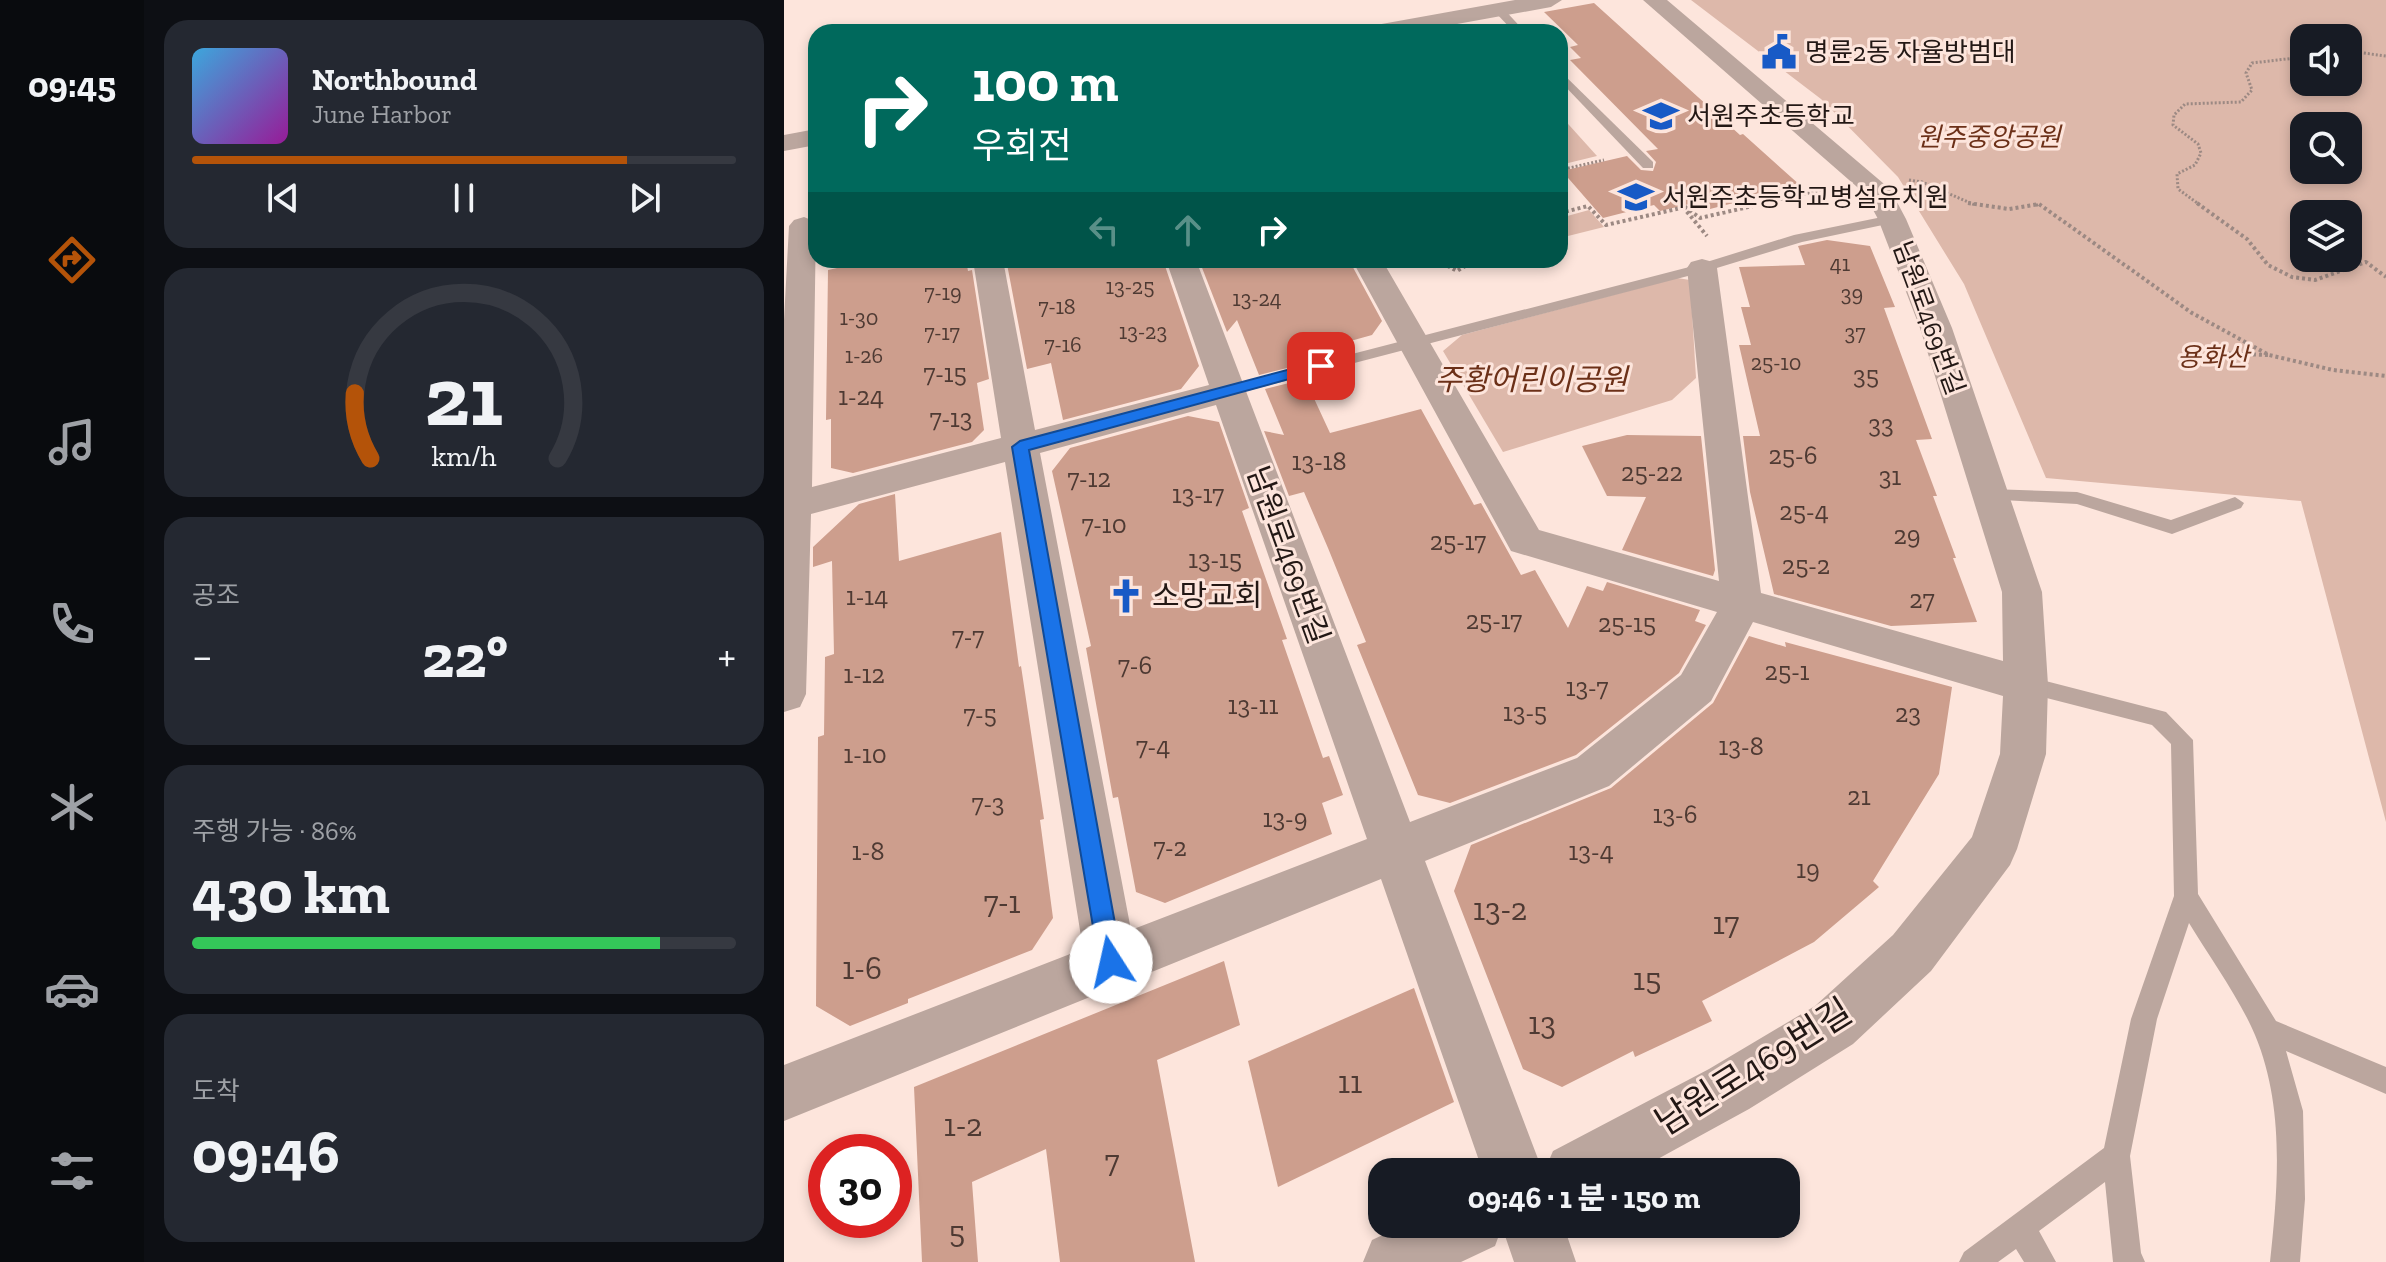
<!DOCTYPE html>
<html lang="ko">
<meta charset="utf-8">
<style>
body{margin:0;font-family:"Zilla Slab","Noto Sans KR",serif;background:#242831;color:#f1f3f6;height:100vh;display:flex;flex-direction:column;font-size:30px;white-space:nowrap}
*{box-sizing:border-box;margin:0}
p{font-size:26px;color:#9ea1a6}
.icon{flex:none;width:44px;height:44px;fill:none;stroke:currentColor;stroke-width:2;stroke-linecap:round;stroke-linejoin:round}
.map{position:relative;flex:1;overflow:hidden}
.side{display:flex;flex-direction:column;gap:20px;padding:20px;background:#0d0f14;width:640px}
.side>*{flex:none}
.guide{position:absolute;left:24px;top:24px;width:760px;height:244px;border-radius:24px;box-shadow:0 4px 12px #0003;background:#00695c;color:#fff;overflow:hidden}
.buttons{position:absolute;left:1506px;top:24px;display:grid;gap:16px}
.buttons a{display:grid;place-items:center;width:72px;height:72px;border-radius:16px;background:#171b24;box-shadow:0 4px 12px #0003;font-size:40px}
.speed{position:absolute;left:24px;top:1134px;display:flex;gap:16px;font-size:40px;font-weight:700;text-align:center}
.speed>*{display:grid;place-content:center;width:104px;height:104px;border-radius:50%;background:#171b24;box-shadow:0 4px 12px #0003;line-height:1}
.speed .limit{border:12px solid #d22;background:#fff;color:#111}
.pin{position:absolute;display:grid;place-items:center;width:68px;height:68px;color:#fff;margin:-34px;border-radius:16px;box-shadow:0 4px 12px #0006}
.me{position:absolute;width:88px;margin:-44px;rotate:350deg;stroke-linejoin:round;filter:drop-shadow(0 0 6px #0008)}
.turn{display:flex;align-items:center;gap:28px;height:168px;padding:0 32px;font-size:36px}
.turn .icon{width:104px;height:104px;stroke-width:2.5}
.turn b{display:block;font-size:56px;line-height:68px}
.lanes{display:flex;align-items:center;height:76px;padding:0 32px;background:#0003;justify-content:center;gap:40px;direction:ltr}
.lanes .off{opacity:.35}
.big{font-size:60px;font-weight:800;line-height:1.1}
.side .card{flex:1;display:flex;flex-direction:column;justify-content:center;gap:12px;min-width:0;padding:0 28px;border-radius:24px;background:#242831}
.side .dial{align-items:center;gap:0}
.dial svg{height:208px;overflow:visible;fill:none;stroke:#363941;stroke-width:7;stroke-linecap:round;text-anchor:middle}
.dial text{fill:#f1f3f6;stroke:none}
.song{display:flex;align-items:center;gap:24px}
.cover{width:96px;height:96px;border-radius:12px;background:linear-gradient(135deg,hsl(200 70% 55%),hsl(300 70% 35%))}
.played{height:8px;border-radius:4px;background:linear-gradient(90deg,#b45309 80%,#363941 80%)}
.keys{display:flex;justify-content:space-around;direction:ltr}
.heat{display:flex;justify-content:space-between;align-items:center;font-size:44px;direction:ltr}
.charge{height:12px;border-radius:6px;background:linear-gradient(90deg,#34c759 86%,#363941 0)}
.trip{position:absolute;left:584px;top:1158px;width:432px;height:80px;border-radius:24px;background:#171b24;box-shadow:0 4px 12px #0003;font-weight:800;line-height:80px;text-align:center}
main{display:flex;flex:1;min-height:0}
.menu{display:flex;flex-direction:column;width:144px;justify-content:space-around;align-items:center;background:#090b0e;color:#9ea1a6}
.menu .icon{width:56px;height:56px}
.menu .active{color:#b45309}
.menu b{font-size:36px;color:#f1f3f6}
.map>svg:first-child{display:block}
</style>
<main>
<nav class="menu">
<b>09:45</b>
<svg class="icon active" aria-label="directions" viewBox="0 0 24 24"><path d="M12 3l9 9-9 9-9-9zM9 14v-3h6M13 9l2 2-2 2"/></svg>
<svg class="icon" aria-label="music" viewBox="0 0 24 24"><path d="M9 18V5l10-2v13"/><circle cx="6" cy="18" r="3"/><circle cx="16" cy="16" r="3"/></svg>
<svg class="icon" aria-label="phone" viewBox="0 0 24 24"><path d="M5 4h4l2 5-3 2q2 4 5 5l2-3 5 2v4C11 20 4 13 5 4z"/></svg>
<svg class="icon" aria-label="climate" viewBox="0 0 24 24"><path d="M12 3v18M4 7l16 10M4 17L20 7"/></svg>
<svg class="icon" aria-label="car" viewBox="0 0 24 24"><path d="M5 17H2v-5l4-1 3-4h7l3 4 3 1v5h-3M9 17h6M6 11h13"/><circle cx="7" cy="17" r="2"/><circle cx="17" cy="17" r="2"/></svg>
<svg class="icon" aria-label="filters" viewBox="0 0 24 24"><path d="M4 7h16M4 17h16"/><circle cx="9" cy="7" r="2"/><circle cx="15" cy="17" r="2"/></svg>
</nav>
<section class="side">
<div class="card">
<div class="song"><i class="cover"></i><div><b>Northbound</b><p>June Harbor</p></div></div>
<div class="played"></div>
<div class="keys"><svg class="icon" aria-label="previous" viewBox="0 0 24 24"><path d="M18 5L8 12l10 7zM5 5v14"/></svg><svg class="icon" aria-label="pause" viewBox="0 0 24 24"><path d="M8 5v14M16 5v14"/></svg><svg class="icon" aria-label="next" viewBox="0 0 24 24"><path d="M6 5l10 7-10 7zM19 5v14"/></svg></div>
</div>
<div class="card dial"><svg viewBox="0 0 100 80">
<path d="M14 69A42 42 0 1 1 86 69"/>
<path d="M14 69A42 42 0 0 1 8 44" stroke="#b45309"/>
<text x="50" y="56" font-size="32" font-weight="700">21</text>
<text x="50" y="72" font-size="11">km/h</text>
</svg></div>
<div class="card"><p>공조</p>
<div class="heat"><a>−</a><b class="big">22°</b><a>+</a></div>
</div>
<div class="card"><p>주행 가능 · 86%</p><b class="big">430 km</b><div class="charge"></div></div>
<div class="card"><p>도착</p><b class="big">09:46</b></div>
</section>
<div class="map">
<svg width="1602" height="1262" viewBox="0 0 1602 1262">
<rect width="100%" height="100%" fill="#fde5dc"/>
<g fill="#ddb8aa" fill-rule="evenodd">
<path d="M907,0h695v822l-85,-321 -255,-23 -82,-194 -66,-107 -77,-78zM1520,38h44v44h-44zM1520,126h44v44h-44zM1520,214h44v44h-44z"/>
<path d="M776,115l37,41 -37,9z"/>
<path d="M805,210l15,17 -44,11v-20z"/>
<path d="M893,278l13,2 6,98 -24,22 -169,52 -60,-101 19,-16z"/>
</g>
<g fill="#cd9e8d">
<path d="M810,3l146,132 3,-1 58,52 -95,24 -8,-8 -38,9 -6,-6 -51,13 -41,-47 65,-15 14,14 12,1 3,-9 -10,-11 12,-2 -88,-89 11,-2 -11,-11 8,-2 -34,-33z"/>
<path d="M1043,240l43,6 25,61 -11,1 48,131 -16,1 21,56h-4l23,62h-3l24,64 -86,4 -117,-32 -24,-102 -7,-56h17l-21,-91h12l-10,-38h9l-11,-40 66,-2 -7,-19z"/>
<path d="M89,260h93l2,11 4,-1 17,109 -12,4 7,47 -12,12 -119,31 -22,-5v-49l-5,1 2,-150z"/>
<path d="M239,260h140l36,106 -18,23 -118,31 -12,-57 -24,6 -20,-105z"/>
<path d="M415,260h150l33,61 -10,14 -72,20 2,4 -5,2 2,4 -40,10 -22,-55 -10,12z"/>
<path d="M521,379l25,54 91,-24 53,96 7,-2 40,72 14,-5 33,58 19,-42 16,5 4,-9 93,28 -5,11 11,4 -27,48 -103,82 -126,48 -32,-8 -61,-150 9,-3 -38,-94 -24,-56 -15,4 -25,-65 20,4 -19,-46z"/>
<path d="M404,416l31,6 30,86 -7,3 45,128 -5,1 41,118 6,-2 14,39 -21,8 10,31 -167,69 -29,-11 -18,-95 -5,1 -27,-150 5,-2 -39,-175 18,-23z"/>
<path d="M843,435l74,1 14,134 -2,6 -91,-26 24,-53 -39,-1 -25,-50z"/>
<path d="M111,494l4,67 102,-29 18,135 2,-1 23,153 -4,1 13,98 -21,32 -124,49v4l-58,23 -34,-20 2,-269 6,-2 1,-78 9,-3 -2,-93 -19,6v-20l46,-43z"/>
<path d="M965,636l37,11 -1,-5 167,45 -13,87 -66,107 6,6 -65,55 -112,59 10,20 -77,36 -2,-6 -71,36 -39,-18 -69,-178 17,-46 140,-57 102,-85z"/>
<path d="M440,961l16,64 -83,35 38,202h-135l-14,-113 -74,33 6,80h-56l-8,-175z"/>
<path d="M630,988l40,114 -176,85 -30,-126z"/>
</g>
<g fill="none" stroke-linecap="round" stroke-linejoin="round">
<g stroke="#9c8983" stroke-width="3" stroke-dasharray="2 2" stroke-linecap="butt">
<path d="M1564,51l38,5"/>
<path d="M776,170l44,-10"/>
<path d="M1125,180l13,2 53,23"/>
<path d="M973,205l69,-16"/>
<path d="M1252,205h4"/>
<path d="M1416,205l-22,-16 -1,-15 18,-9 6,-12 -3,-9 -25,-19 1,-10 11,-11 56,-2 11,-12 -6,-17 6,-10 52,-6"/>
</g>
<g stroke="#9c8983" stroke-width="4" stroke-dasharray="3 3" stroke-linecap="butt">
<path d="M896,203l20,15 66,-15"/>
<path d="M1184,203l41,6 30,-5 153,109 77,42 64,15 53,6"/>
<path d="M1413,203l50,36 21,26 24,12 23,3 51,-18 20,15"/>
<path d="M899,207l24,29"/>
<path d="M776,213l28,-7 18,19 75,-17 -2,-5"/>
<path d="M653,260l20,11 18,-11"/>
<path d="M1403,352l81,3"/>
</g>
<g fill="#bba69e" fill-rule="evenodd">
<path d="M710,7h8l23,25h-11l-20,-21z"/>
<path d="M776,71l93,91v6h-10l-83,-87z"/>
<path d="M1108,215l7,4 -2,3 -95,20 -95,29 -479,125 -8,-5 8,-5 469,-121 97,-30z"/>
<path d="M1206,489l87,3 94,28 64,-23 9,6 -3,5 -69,26 -95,-30 -93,-5 -3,-4z"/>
<path d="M1242,676l140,36 27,28 5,154 78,127 110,46v27l-100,-43 17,60 2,88 -5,63h-30c8,-75 15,-155 -15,-227 -14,-34 -46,-79 -66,-112l-32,96 -27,137 11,97 4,9h-32l-8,-80 -66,49 17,31h-32l-8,-13 -18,13h-39l5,-10 140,-104 27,-129 43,-123 -3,-152 -19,-19 -133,-34 -3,-6 3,-6z"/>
</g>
<g fill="#bba69e" fill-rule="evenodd">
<path d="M731,0h47l-11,7 -138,25h-48l3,-5 8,-2z"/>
<path d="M859,0h24l223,189 16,30 46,109 90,264 6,93 -2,69 -29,95 -7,16 -79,106 -78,73 -104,65 -115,63h-90l9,-21 156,-82 106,-63 78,-71 79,-98 28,-83 3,-58 -250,-74 -42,79 -102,85 -184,75 118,311h-60l-102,-293 -597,242v-56l299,-116 -78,-487 -194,52 -5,180 -6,13 -16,5v-392l5,-94 5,-6 10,-3 12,5 -4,265 189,-49 -28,-178h30l32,170 174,-45 -43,-125h30l214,562 167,-64 104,-83 36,-63 -206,-61 -159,-291h30l157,270 180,51 -32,-313 4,-6 11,-3 11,3 4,6 44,325 242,68 -1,-69 -82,-264 -42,-109 -14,-26zM432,405l151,434 -236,91 -91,-477z"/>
<path d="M32,129v16l-32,6v-16z"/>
<path d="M622,1224h157l13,38h-62l-12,-35 -7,19 -34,16h-98l9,-22z"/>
</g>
</g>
<path fill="#1a73e8" stroke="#114b97" stroke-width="2" d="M537,361l7,5 -2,3 -297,81 93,512 -3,8 -8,3 -8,-3 -4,-8 -87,-515 8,-6z"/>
<defs>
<g id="civic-bare" transform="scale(2.76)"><path d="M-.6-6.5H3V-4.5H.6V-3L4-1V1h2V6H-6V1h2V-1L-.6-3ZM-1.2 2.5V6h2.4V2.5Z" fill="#185ac6" stroke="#fde5dc" stroke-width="2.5" paint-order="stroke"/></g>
<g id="school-bare" transform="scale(2.76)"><path d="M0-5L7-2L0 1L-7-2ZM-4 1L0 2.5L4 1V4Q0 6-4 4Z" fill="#185ac6" stroke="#fde5dc" stroke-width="2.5" paint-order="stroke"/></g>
<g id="church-bare" transform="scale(2.76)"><path d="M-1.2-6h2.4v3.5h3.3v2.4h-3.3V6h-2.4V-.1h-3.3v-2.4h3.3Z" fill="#185ac6" stroke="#fde5dc" stroke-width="2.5" paint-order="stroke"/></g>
</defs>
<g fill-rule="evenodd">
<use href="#civic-bare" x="995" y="52"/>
<use href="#school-bare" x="877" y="116"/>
<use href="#school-bare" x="852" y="197"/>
<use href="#church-bare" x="342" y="596"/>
</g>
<g text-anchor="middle" stroke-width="6" stroke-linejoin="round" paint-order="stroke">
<g font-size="22" fill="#4e3a33">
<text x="1056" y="271">41</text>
<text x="346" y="294">13-25</text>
<text x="159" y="300">7-19</text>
<text x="1068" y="301">39</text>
<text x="473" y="306">13-24</text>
<text x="273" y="314">7-18</text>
<text x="75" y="325">1-30</text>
<text x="359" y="339">13-23</text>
<text x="158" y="340">7-17</text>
<text x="1071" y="340">37</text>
<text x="279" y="352">7-16</text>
<text x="80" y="363">1-26</text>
<text x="992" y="370">25-10</text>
</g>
<g font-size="26" fill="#231815" stroke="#fde5dc" text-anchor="start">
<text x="1021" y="61">명륜2동 자율방범대</text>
<text x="903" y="125">서원주초등학교</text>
<text x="878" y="206">서원주초등학교병설유치원</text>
</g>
<g font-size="26" font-style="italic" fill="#6c3018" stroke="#fde5dc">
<text x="1205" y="146">원주중앙공원</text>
<text x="1429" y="366">용화산</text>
</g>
<g font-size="26" fill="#231815" stroke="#fde5dc">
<text transform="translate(1145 318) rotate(70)" y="9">남원로469번길</text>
</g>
<g font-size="26" fill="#4e3a33">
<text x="161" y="382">7-15</text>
<text x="1082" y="384">35</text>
<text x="77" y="405">1-24</text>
<text x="167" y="427">7-13</text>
<text x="1097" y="433">33</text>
<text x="1009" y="464">25-6</text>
<text x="535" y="470">13-18</text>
<text x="868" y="481">25-22</text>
<text x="1106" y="485">31</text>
<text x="305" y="487">7-12</text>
<text x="414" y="503">13-17</text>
<text x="1020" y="520">25-4</text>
<text x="320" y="533">7-10</text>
<text x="1123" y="544">29</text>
<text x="674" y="550">25-17</text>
<text x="431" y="568">13-15</text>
<text x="1022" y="574">25-2</text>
<text x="83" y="605">1-14</text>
<text x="1138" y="608">27</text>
<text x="710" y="629">25-17</text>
<text x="843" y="632">25-15</text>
<text x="184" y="645">7-7</text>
<text x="351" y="674">7-6</text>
<text x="1003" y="680">25-1</text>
<text x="80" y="683">1-12</text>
<text x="803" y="696">13-7</text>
<text x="469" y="714">13-11</text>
<text x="741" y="721">13-5</text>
<text x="1124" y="722">23</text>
<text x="196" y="723">7-5</text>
<text x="369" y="755">7-4</text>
<text x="957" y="755">13-8</text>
<text x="81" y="763">1-10</text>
<text x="1075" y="805">21</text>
<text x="204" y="812">7-3</text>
<text x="891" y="823">13-6</text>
<text x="501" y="827">13-9</text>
<text x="386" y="856">7-2</text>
<text x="84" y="860">1-8</text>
<text x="807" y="860">13-4</text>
<text x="1024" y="878">19</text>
</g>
<g font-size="30" font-style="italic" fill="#6c3018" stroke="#fde5dc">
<text x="747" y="390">주황어린이공원</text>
</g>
<g font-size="30" fill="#231815" stroke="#fde5dc">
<text transform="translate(504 555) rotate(70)" y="10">남원로469번길</text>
</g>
<g font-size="30" fill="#231815" stroke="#fde5dc" text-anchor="start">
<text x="368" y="606">소망교회</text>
</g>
<g font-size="32" fill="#4e3a33">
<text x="218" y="913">7-1</text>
<text x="716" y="920">13-2</text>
<text x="942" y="934">17</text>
<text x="78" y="979">1-6</text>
<text x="863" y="990">15</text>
<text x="758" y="1034">13</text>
<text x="566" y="1093">11</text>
<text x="179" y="1136">1-2</text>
<text x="328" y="1172">7</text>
<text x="173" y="1243">5</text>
</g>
<g font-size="36" fill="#231815" stroke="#fde5dc">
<text transform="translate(969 1066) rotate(-32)" y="13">남원로469번길</text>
</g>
</g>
</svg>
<div class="buttons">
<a><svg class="icon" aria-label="sound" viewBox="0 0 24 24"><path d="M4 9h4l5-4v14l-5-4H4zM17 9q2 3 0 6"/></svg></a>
<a><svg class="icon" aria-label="search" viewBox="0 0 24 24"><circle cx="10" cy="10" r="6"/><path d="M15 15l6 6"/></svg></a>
<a><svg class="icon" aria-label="layers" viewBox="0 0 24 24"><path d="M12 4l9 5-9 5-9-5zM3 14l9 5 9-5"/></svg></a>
</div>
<div class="speed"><div class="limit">30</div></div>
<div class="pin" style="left:537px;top:366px;background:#d93025"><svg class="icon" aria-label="arrive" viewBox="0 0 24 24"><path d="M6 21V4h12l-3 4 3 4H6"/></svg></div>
<svg class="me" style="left:327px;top:962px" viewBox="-20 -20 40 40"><circle r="19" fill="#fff"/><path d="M0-13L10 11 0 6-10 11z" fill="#1a73e8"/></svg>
<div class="trip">09:46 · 1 분 · 150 m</div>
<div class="guide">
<div class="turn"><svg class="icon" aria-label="right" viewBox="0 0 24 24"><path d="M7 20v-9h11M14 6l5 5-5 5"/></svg><div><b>100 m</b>우회전</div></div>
<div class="lanes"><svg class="icon off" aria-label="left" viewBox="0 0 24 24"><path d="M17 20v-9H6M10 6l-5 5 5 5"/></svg><svg class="icon off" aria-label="ahead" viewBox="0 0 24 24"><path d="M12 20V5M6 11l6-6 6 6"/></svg><svg class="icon" aria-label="right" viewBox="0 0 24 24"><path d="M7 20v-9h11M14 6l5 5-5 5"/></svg></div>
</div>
</div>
</main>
